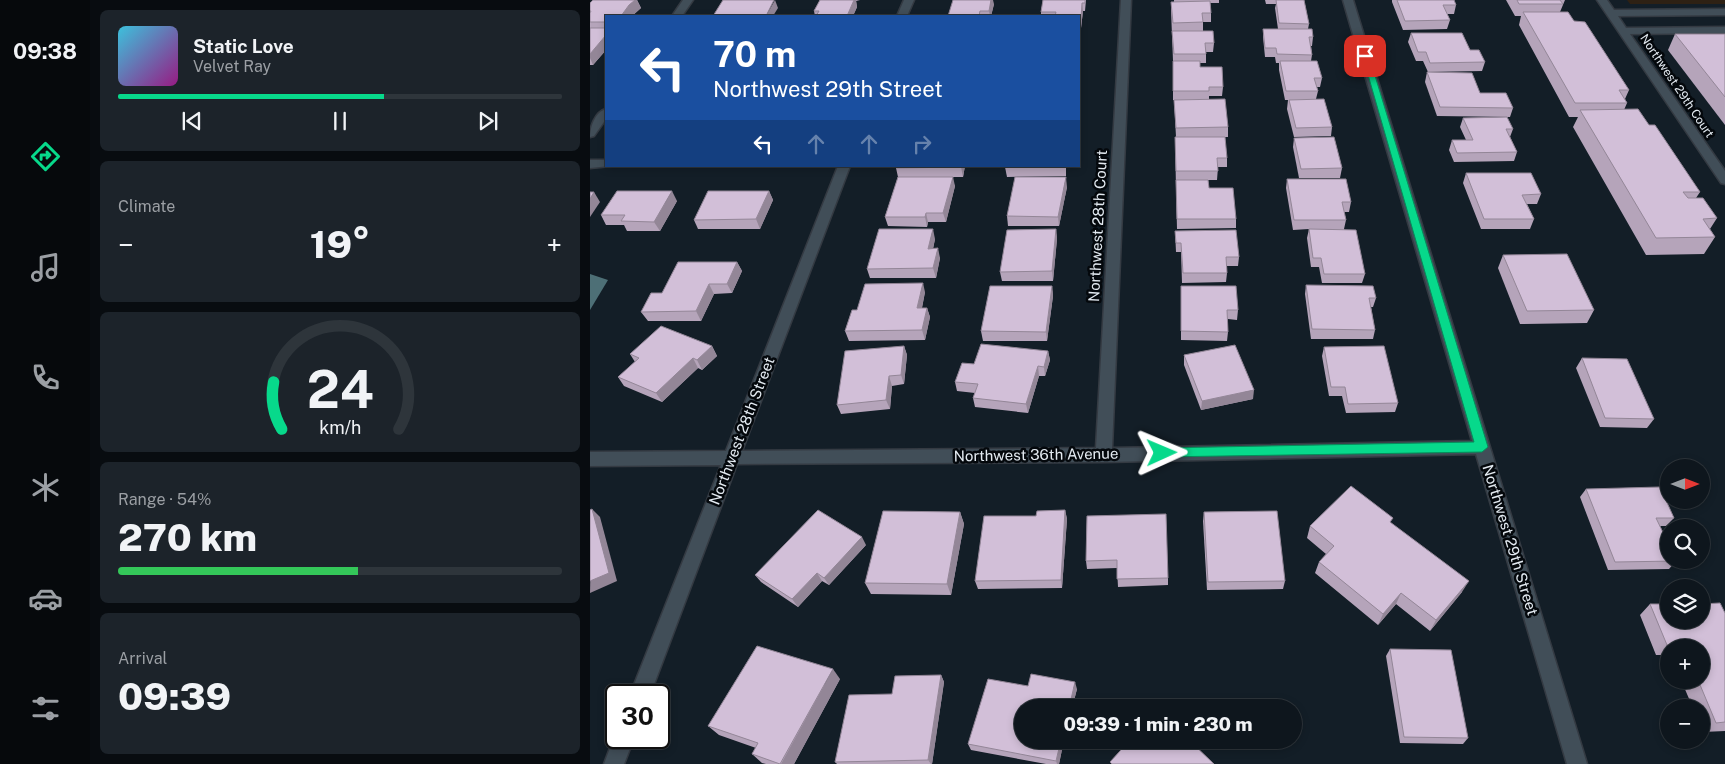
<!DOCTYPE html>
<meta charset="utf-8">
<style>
body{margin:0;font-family:"Public Sans",sans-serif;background:#1c232a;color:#f1f3f6;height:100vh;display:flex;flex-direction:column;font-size:19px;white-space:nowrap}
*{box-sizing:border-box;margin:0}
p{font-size:16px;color:#9b9fa4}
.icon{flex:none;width:28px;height:28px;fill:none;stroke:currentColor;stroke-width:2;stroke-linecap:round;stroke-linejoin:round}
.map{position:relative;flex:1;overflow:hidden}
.side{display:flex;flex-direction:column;gap:10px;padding:10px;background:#080c10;width:500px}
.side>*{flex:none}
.hud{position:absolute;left:15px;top:15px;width:475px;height:152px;border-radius:0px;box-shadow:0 2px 8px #0003,0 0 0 1px #2e353b;background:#1a4fa0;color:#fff;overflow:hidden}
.needle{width:32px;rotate:90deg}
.fabs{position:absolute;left:1070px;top:459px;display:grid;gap:10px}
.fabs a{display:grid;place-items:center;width:50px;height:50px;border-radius:50%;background:#0e161d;box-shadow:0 2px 8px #0003,0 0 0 1px #2e353b;font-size:25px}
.speed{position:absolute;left:15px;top:684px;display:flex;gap:10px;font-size:25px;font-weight:700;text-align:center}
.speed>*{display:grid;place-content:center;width:65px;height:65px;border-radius:50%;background:#0e161d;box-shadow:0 2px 8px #0003,0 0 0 1px #2e353b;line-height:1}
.speed .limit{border:2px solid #111;border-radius:8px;background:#fff;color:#111}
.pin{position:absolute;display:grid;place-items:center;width:42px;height:42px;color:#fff;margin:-21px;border-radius:10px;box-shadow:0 2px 8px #0006}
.me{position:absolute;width:55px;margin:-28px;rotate:89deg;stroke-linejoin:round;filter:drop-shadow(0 0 4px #0008)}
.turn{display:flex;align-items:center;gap:18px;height:105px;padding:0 25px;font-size:22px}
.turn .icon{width:65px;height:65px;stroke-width:2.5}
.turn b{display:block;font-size:35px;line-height:42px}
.lanes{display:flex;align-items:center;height:48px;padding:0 25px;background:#0003;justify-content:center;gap:25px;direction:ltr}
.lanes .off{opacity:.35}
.big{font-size:38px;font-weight:800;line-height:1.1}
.side .card{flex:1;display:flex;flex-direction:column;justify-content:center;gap:8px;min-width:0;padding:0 18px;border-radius:8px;background:#1c232a}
.side .dial{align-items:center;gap:0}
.dial svg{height:130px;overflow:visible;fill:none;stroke:#2e353b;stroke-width:7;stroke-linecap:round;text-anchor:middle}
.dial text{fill:#f1f3f6;stroke:none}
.song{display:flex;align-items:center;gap:15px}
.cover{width:60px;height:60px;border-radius:8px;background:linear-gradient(135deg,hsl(190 70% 55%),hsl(310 70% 35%))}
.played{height:5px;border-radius:2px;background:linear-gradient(90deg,#07d98b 60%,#2e353b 60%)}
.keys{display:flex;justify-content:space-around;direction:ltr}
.heat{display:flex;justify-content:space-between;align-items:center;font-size:28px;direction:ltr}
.charge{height:8px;border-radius:4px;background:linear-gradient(90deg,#34c759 54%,#2e353b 0)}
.trip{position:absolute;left:424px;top:699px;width:288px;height:50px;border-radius:25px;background:#0e161d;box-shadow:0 2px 8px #0003,0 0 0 1px #2e353b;font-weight:800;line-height:50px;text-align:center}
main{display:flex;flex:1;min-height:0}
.menu{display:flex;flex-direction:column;width:90px;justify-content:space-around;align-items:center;background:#06090c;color:#9b9fa4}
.menu .icon{width:35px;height:35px}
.menu .on{color:#07d98b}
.menu b{font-size:22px;color:#f1f3f6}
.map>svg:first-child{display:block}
</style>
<main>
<nav class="menu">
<b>09:38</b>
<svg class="icon on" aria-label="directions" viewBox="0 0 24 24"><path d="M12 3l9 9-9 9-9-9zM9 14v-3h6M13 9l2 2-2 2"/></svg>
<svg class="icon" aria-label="music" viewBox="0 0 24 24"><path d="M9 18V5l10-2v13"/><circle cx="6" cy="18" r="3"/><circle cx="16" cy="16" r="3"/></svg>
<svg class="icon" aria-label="phone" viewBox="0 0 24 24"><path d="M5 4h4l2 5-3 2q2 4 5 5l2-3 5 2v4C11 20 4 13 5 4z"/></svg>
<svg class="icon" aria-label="climate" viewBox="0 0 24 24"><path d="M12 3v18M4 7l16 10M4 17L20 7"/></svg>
<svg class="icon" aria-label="car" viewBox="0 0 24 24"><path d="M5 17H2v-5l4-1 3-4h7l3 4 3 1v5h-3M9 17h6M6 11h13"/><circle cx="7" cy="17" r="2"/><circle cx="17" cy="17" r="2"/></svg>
<svg class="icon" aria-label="filters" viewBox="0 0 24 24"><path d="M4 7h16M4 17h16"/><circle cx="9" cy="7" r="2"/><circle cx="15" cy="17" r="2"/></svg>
</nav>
<section class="side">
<div class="card">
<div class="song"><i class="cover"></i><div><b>Static Love</b><p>Velvet Ray</p></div></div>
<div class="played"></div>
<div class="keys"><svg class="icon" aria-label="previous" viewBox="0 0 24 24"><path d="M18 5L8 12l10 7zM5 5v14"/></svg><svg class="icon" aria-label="pause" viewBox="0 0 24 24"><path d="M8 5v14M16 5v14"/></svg><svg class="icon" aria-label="next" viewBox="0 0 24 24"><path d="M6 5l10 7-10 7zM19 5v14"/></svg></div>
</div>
<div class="card"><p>Climate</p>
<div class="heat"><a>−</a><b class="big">19°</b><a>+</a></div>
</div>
<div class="card dial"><svg viewBox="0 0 100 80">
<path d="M14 69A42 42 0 1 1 86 69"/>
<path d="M14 69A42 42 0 0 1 9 40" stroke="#07d98b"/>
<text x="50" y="56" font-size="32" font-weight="700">24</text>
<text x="50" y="72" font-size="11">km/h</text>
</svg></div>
<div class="card"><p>Range · 54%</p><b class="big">270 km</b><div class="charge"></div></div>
<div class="card"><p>Arrival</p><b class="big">09:39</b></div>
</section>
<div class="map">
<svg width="1135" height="764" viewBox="0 0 1135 764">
<rect width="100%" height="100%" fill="#131e27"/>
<path fill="#2e2114" d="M1037,0h98v4h-95z"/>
<path fill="#4d6f76" d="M0,274l18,6 -18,30z"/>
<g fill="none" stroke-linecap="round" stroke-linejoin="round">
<g stroke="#343a42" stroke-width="3">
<g id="street">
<path d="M93,0h10l-11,16h-10z"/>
<path d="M314,0h10l-7,16h-10z"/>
<path d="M531,0h10l-19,448 360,-7 -129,-441h10l234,764h-20l-91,-310 -372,8 -367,2 -87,231h-20l91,-230 -131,1v-14l136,-1 112,-285h12l-108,285 354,-3z"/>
<path d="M1007,0h10l7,10 111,-1v6l-107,1 8,12 99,-1v6l-95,1 95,137v13l-4,-1z"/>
<path d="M16,109v10l-12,17 -4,1c0,-10 5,-25 16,-28z"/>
<path d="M0,160h16v6h4l-20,2z"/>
<path d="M26,732v6h18l-10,26h-20z"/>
</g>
</g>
<use href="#street" fill="#414e58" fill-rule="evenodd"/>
</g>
<g fill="#b5a4ba">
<path d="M3,0h44l4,8 -9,8h-26v34l-13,15h-3v-62z"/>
<path d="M230,0h40l-4,1 1,6 -4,9h-38l-1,-5z"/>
<path d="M453,0h43l-1,11h-2l-2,17h-2v-12h-38v-4z"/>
<path d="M584,0h45v3h-9l1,10v9h-8v9l11,12 -1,9h-7v11h-6v4l23,20 -1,9h-13v3l19,28v10h-52l-2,-37h-1v-39l-2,-51v-8h3z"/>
<path d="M675,0h39l5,24 -1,5 5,8 -1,9h-1l1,9 -1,6 11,17 -2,9h-4l2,4 -2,8 16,28 -1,9 -37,1 -7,-28 1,-9h-3l-6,-30v-7h-3l-1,-6h-10l-2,-20v-8h15l-3,-21 1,-4h-10z"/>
<path d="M802,0h62l2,5 -2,9h-7l3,6 -3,9 -44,1 -11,-28z"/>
<path d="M916,0h59l-5,12 14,9 55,69 -4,9 2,4 -3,7 25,15 51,67 -4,6 21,20 -7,11 5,8 -11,17 -58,1 -73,-128 5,-10h-9l-50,-92 2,-9h-6z"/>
<path d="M404,4l-3,12h-43z"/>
<path d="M821,33l59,17 15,12 -3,9 -54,1 -5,-11h-7l-8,-19z"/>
<path d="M1085,34h50v91l-57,-75z"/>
<path d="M837,72l53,21 33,15 -3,9 -73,-1 -12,-34z"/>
<path d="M873,118l50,11 -3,8 7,15 -3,9 -60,1 -5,-12 3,-10h14l-6,-13z"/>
<path d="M585,137l52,21v9h-9l-1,13h-9l1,8 27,31v9l-59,1 -1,-40z"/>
<path d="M704,138l48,30 -2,10h-41l-6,-31z"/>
<path d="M375,166l-2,11h-13l5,9 -9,36h-18l-1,5 -39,-1 -3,-9 13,-40 -2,-9z"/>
<path d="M476,166v10l-59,1 -2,-10z"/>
<path d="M876,173l75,21 -4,10h-10l7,15 -4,10h-49l-18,-46z"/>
<path d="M697,179l64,23 -2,10h-5l2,8 -2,9 21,45 -3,9h-40l-3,-16h-8l-4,-29 2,-9 -16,1 -7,-42z"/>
<path d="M477,187l-8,39h-51l-1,-10z"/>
<path d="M179,191l4,9 -13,29h-62l-4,-9z"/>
<path d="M87,201l-17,30h-33l-3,-6h-18l-5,-10z"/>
<path d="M466,229l1,10 -4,42h-51l-2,-9z"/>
<path d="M585,231l64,26 -1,9h-11v7l-1,9 -44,1 -1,-31h-5z"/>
<path d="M345,239l-2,10 7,9 -4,20h-66l-3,-9z"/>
<path d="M913,255l91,55 -7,13 -67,1 -22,-56z"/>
<path d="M147,262l5,9 -10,22 -18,1 -13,27h-53l-7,-9 21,-19z"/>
<path d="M716,285l70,13 -3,9h-2l4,23 -2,9h-62l-6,-45z"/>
<path d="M462,286l1,10 -6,45h-64l-2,-10z"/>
<path d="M591,286l57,24 -1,10 -9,-1v13l-1,9 -46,-1z"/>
<path d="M335,292l-3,16h5l3,9 -5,23 -76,1 -4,-10 12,-21z"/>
<path d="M122,346l5,10 -15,14 -4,-2 -36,34 -38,-16 -6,-9 17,-15 -5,-8z"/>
<path d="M314,346l3,9 -3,29 -12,2 -2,23 -49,5 -4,-9z"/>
<path d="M734,347l74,56 -3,9 -49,1 -4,-17h-13l-7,-40z"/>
<path d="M458,351l2,9 -5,16h-6l-11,37 -53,-6 -2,-9 2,-5 -18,-2 -2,-9 19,-18z"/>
<path d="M594,355l69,44 -52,11 -17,-45z"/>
<path d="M992,358l72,61 -7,9 -47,-1 -24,-59z"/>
<path d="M996,489l88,29 -8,8h-6l16,35 -7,8 -61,1 -28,-73z"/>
<path d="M475,510l2,9 -5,69 -84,1 -3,-8 61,-65z"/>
<path d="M370,512l4,12 -13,71 -80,-1 -6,-11z"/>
<path d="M614,512l81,69 -2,8 -76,1 -4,-69z"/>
<path d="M497,516l81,62v7l-50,2 -1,-19 -30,1 -1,-8z"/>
<path d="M801,523l71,69 -32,39 -34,-27 -18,21 -63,-52 4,-11 7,-8 -19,-16 3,-12z"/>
<path d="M276,545l-37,40 -7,-4 -24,26 -37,-25 -6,-7z"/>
<path d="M1060,604l75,9v118l-22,1 -2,-4v-20h-8l-12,-28h20v-32h-32v7h-13l-16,-40z"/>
<path d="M800,649l78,89 -5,6 -63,-1 -14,-87z"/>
<path d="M351,675l3,7 -12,82h-95l-2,-2z"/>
<path d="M250,679l-46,85h-28l-4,-1 -10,-9 4,-6 -37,-13 -11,-9z"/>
<path d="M438,686l49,3 -5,19h-50v32h42l-5,24h-13l-75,-14 -3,-6z"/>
</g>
<g fill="#938697">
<path d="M45,0h2l4,8 -9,8h-11l8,-11z"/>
<path d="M185,0l3,8 -5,8h-7z"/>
<path d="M264,0h2l1,7 -4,9h-6z"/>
<path d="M401,0h2l1,4 -3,12h-1l-1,-5z"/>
<path d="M492,3l1,8 -2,17v-9z"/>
<path d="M16,35v15l-13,15 -3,-7v-4z"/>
<path d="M371,166h4l-2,11 -2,-10z"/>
<path d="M363,177l2,9 -9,36 -3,-9z"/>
<path d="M476,177l1,10 -8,39 -1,-9z"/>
<path d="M82,191l5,10 -17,30 -6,-9z"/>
<path d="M179,191l4,9 -13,29 -4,-10z"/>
<path d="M4,192l6,10 -10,15v-18z"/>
<path d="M336,213l2,9 -1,5 -2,-10z"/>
<path d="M343,229l2,10 -4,19 -3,-9z"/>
<path d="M466,229l1,10 -4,42 -1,-10z"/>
<path d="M348,248l2,10 -4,20 -3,-10z"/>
<path d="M147,262l5,9 -10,22 -5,-9z"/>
<path d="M333,283l2,9 -5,25 -3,-9z"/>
<path d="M119,284l5,10 -13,27 -5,-10z"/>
<path d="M462,286l1,10 -6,45 -1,-9z"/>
<path d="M337,308l3,9 -5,23 -3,-10z"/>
<path d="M122,346l5,10 -15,14 -5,-10z"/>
<path d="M314,346l3,9 -3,29 -3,-9z"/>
<path d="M458,351l2,9 -5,16 -1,-9z"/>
<path d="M103,358l5,10 -36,34 -6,-9z"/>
<path d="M448,366l1,10 -11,37 -2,-9z"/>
<path d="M299,376l3,10 -2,23 -4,-9z"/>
<path d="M664,390l-1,9 -52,11 1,-9z"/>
<path d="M2,509l8,8 17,64 -27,12z"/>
<path d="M475,510l2,9 -5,69 -1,-8z"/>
<path d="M370,512l4,12 -13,71 -4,-11z"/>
<path d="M272,537l4,8 -37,40 -5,-7z"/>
<path d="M227,573l5,8 -24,26 -6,-8z"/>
<path d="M879,581l-7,11 -32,39 6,-11z"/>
<path d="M811,593l-5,11 -18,21 5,-11z"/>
<path d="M243,669l7,10 -46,85h-13z"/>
<path d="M351,675l3,7 -12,82h-1l-3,-4z"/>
<path d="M485,682l2,7 -5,19h-3z"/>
<path d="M471,740h3l-5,24h-2l-1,-3z"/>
</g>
<g fill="#d2bfd8" stroke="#938697">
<path d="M3,0h42l-6,5 -8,11h-15v6h-16v-9l1,-2h-1v-8z"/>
<path d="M133,0h51l-8,16h-53z"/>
<path d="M230,0h34l-7,16h-31l3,-5h-5z"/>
<path d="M363,0h38l-2,11h-9l-1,5h-31z"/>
<path d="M453,0h42v3h-3l-1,16h-2v-3h-24l1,-4h-15z"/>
<path d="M686,0h28l5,24 -30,-1z"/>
<path d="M807,0h57l2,5h-13l7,15 -45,1z"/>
<path d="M927,0h43l3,4h-44z"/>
<path d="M620,1l1,12h-9l1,9 -30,1 -2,-21z"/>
<path d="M933,12h45l6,9 11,1 44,68h-10l8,13h-52z"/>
<path d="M0,28h16v7l-16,19z"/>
<path d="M673,29h49l1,8h-4l3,18 -35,-1 -1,-6h-11z"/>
<path d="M582,31h41l1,12h-9l1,11h-32z"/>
<path d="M821,33h51l8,17h9l6,12 -55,1 -4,-11h-8z"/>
<path d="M1085,34h50v63z"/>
<path d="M583,61h27v6h22l1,20h-14v4h-36z"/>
<path d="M690,61h37l5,17h-8l4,13h-32z"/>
<path d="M837,72l45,1 8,20h26l7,15 -73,-1z"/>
<path d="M635,99l3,28 -52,1 -2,-28z"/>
<path d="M734,99l8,28 -36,1 -7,-28z"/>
<path d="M1048,109l11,16h6l45,67h-17l5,6h15l14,20 -14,1 12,18 -59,1 -76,-128z"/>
<path d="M917,117l6,12h-7l11,23 -60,1 -5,-13h21l-10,-22z"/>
<path d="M585,137h50l2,21h-10l1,13h-42z"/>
<path d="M744,137l8,31 -41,1 -7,-31z"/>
<path d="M306,166h65v1l-65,1z"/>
<path d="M416,166h59l-60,1z"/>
<path d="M876,173h65l10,21 -19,1 12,24h-50z"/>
<path d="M308,177h55l-10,36h-17l-1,4h-40z"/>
<path d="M425,177h51l-8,40 -51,-1z"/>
<path d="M697,179h59l5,23h-9l4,18h-52z"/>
<path d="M586,180h32l1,8h24l3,31h-59z"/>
<path d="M27,191h55l-18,31 -33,-1 4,-6h-24z"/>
<path d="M118,191h61l-13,28 -62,1z"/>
<path d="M0,192h4l-4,7z"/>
<path d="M289,229h54l-5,20 10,-1 -5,20 -66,1z"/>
<path d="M466,229l-4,42 -52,1 7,-42z"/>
<path d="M719,229l47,1 9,44h-41l-3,-16h-8z"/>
<path d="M646,230l3,27h-13l1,16h-44l-2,-30h-5l-1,-12z"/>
<path d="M977,254l27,56 -67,1 -24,-56z"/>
<path d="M88,262h59l-10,22h-18l-13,27 -55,1 10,-19h11z"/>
<path d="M333,283l-6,25h10l-5,22 -77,1 7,-21h5l8,-26z"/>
<path d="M716,285l67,1 3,12h-7l6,32 -63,-1z"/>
<path d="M400,286h62l-6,46 -65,-1z"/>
<path d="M591,286h55l2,24h-11l1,22 -47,-1z"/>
<path d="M71,326l51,20 -15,14 -4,-2 -37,35 -38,-16 21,-19 -9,-4z"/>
<path d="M391,344l67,7 -4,16 -6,-1 -12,38 -53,-6 5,-14 -23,-2 7,-19 12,1z"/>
<path d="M645,345l19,45 -52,11 -18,-46z"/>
<path d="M314,346l-3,29 -12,1 -3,24 -49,5 8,-54z"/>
<path d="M794,346l14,57 -50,1 -3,-17h-14l-7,-40z"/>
<path d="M992,358l45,1 27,60 -49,-1z"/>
<path d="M761,486l42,32 -3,4 79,59 -33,39 -35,-27 -18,21 -64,-52 15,-16 -24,-20z"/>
<path d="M1070,487l14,31h-18l13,27v15h7v1l-61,1 -29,-73z"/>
<path d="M2,509l17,64 -19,8v-71z"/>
<path d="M228,510l44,27 -38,41 -7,-5 -25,26 -37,-24z"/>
<path d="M475,510l-4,70 -86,1 9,-65h52l1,-5z"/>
<path d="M293,511l77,1 -13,72 -82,-1z"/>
<path d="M687,511l8,70 -77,1 -4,-70z"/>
<path d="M576,514l2,64 -51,1v-19l-31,1 1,-45z"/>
<path d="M1130,603l5,10v109l-9,1 -18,-43h3v-32h-18l-1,-3h-15l-17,-41h19v16h32v-16z"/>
<path d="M167,646l76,23 -53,95 -28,-10 6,-11 -50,-17z"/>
<path d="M800,649l61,1 17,88 -64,-1z"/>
<path d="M441,674l44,8 -6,26h-47v32h39l-5,21 -88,-17 20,-65 40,7z"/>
<path d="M351,675l-13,85 -93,2 14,-67 43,-1 3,-18z"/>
<path d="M540,740h59l25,24h-102l-2,-2z"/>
</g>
<path fill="#07d98b" stroke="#058d5a" d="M772,54l7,2 119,391 -6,5 -324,5 -2,-4 2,-3 4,-2 312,-6z"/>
<g text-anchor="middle" stroke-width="5" stroke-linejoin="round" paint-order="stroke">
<g font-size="12" fill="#e3eaf1" stroke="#04080c">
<text transform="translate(1087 86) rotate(56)" y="4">Northwest 29th Court</text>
</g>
<g font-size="15" fill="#e3eaf1" stroke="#04080c">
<text transform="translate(508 226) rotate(-87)" y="5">Northwest 28th Court</text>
<text transform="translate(152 431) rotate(-69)" y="5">Northwest 28th Street</text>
<text transform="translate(446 455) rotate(-1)" y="5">Northwest 36th Avenue</text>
<text transform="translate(920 540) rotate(73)" y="5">Northwest 29th Street</text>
</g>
</g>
</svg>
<div class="fabs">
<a><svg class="needle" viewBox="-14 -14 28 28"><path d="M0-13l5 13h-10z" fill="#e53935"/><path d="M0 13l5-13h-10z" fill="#9b9fa4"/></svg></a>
<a><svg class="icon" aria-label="search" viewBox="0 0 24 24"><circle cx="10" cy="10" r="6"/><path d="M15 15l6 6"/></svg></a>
<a><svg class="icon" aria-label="layers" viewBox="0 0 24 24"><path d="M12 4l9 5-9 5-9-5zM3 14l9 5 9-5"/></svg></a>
<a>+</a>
<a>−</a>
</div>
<div class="speed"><div class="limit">30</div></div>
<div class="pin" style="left:775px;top:56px;background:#d93025"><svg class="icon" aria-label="arrive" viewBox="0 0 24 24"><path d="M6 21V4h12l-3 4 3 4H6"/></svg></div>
<svg class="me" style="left:572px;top:453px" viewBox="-20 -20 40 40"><path d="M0-17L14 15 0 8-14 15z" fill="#07d98b" stroke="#fff" stroke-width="4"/></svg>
<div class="trip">09:39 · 1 min · 230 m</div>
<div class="hud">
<div class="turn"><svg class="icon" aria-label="left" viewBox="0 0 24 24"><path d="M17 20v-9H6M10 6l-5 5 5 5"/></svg><div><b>70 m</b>Northwest 29th Street</div></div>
<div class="lanes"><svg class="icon" aria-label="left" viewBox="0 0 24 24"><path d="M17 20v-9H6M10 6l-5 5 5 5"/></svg><svg class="icon off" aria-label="ahead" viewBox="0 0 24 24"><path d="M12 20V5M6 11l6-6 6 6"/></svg><svg class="icon off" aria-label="ahead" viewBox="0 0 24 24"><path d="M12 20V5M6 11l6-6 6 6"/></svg><svg class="icon off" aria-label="right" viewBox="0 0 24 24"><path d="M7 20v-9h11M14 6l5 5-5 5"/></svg></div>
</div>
</div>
</main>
